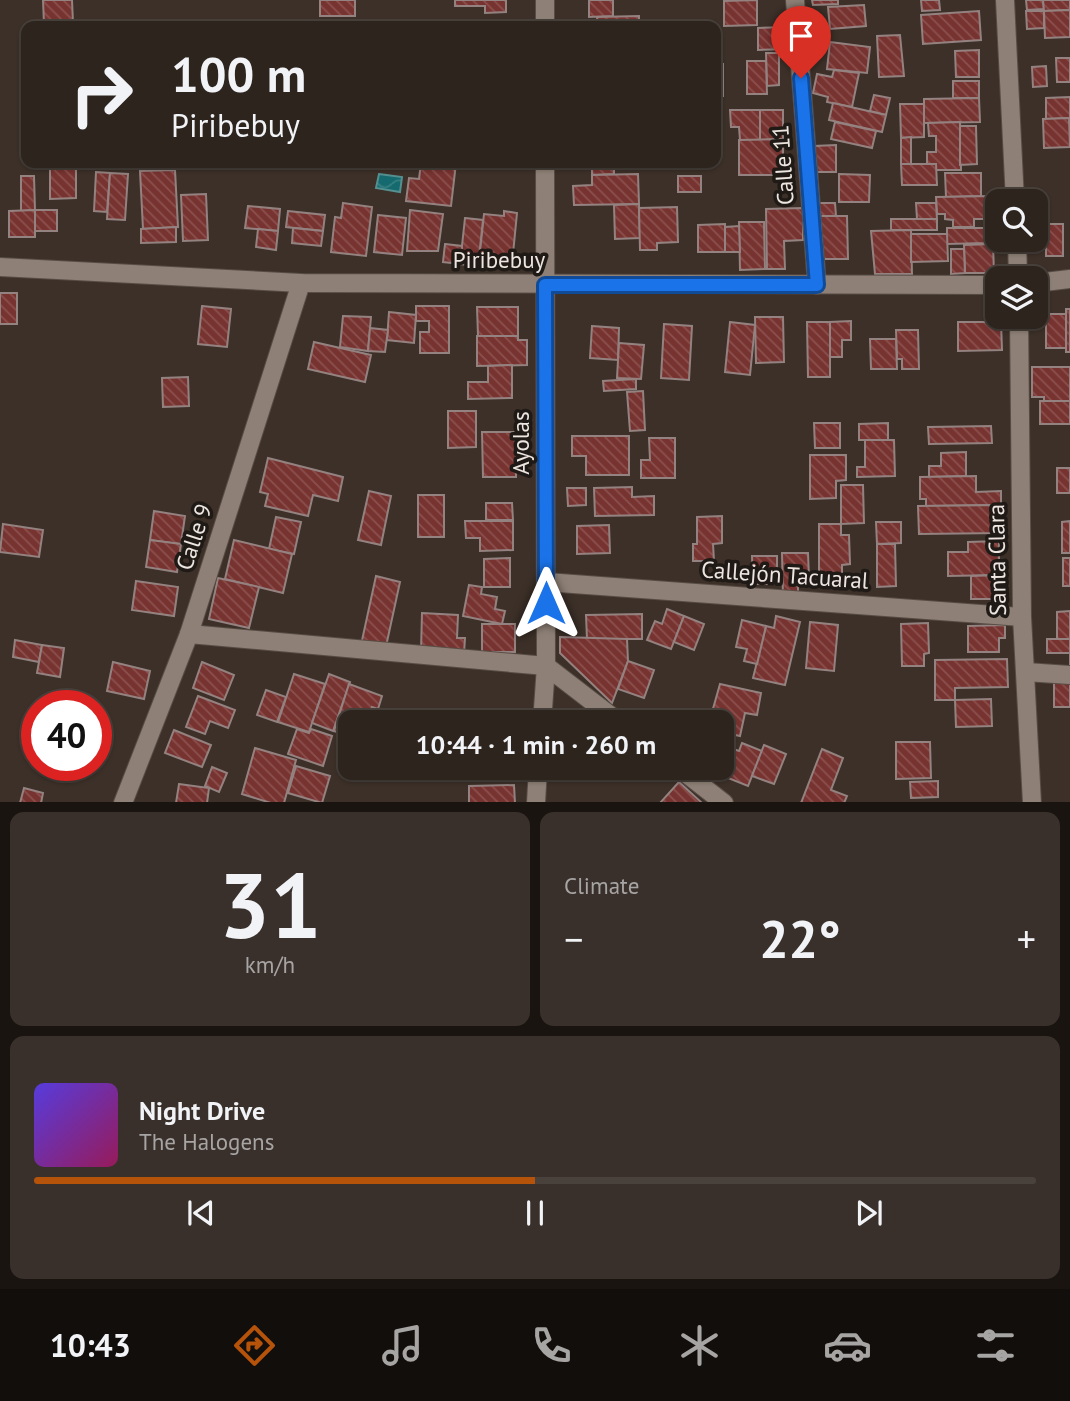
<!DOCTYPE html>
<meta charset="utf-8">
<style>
body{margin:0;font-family:"PT Sans",sans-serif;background:#39302b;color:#f1f3f6;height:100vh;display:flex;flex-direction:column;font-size:26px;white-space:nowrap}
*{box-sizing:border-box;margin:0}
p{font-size:23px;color:#a7a4a4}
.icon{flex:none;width:38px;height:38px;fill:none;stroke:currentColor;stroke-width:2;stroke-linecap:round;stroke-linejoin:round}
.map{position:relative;height:802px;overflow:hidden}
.drawer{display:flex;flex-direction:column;gap:10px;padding:10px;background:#191410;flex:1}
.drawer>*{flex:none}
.guide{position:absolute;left:21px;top:21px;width:700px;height:147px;border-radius:14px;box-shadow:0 2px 5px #0004,0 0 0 2px #48413c;background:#2d241e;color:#f1f3f6;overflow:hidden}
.tools{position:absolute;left:985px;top:189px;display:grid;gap:14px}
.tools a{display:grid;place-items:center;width:63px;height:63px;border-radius:14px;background:#2d241e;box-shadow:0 2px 5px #0004,0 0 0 2px #48413c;font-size:35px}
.speed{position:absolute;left:21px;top:690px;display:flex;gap:14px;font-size:35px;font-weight:700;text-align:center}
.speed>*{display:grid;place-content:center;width:91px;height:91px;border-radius:50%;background:#2d241e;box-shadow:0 2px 5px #0004,0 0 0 2px #48413c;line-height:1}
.speed .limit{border:10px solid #d22;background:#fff;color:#111}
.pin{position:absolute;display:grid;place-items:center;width:60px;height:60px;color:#fff;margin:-72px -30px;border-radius:50% 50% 50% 0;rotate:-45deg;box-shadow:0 0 7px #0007}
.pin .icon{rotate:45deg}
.me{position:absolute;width:77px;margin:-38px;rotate:0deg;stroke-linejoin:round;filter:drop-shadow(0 0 5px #0008)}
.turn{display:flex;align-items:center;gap:24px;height:147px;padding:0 35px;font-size:32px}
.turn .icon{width:91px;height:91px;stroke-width:2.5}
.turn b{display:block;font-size:49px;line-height:60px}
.big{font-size:52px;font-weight:600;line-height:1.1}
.drawer .card{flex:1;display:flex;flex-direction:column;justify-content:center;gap:10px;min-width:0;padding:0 24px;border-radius:14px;background:#39302b}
.drawer .dial{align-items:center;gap:0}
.dial b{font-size:91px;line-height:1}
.song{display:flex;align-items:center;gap:21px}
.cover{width:84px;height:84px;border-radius:10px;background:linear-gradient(135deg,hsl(250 70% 55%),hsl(330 70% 35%))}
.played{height:7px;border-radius:4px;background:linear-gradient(90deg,#b45309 50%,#48413c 50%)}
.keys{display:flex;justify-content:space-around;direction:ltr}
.heat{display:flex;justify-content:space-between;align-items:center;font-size:38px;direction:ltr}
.drawer .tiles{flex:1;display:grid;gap:10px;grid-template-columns:1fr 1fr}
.card:last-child{grid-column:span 2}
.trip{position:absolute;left:338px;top:710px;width:396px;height:70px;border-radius:14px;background:#2d241e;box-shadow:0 2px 5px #0004,0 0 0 2px #48413c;font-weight:600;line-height:70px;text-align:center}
.tabs{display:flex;height:112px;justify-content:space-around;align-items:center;background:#120e0c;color:#a7a4a4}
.tabs .icon{width:49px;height:49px}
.tabs .active{color:#b45309}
.tabs b{font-size:32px;color:#f1f3f6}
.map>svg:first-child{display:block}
</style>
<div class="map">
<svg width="1070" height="803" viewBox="0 0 1070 803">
<defs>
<pattern id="water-waves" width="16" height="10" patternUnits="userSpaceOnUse" patternTransform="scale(1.75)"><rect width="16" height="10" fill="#146a6e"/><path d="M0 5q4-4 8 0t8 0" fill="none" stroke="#367f82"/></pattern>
<pattern id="building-back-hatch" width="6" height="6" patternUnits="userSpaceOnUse" patternTransform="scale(1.75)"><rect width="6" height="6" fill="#773330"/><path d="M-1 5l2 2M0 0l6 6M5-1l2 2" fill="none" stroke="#8b504e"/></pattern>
</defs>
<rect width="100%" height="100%" fill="#3c3028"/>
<path fill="url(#water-waves)" stroke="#558f90" stroke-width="2" d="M379,174l23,3 -2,15 -24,-4z"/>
<g fill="url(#building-back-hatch)" stroke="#948280" stroke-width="2">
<path d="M43,0h29l1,23 -29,1z"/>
<rect x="320" y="0" width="35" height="16"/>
<path d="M455,0h51v12l-21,1v-7h-30z"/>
<path d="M589,0h24v16l-24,1z"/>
<path d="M757,0v25l-33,1v-25z"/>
<path d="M812,0h26v4l-25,1z"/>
<path d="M921,0h18l1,10 -18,1z"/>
<path d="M1026,0h17l1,9 -17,1z"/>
<path d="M1043,0h27v10l-26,1z"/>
<path d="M864,5l2,21 -36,3 -2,-22z"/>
<path d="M1070,10v27l-25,1 -1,-27z"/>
<path d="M979,11l2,29 -58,4 -2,-29z"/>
<path d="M1026,11h18v17l-17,1z"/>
<path d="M639,16v10h-41l-1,-9z"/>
<path d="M469,20v6h-38v-5z"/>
<rect x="469" y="20" width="23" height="6"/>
<rect x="492" y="20" width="21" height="6"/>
<path d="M788,27l1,22 -31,1v-22z"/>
<path d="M900,35l4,41 -25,1 -2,-41z"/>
<path d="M830,42l40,5 -3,26 -40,-4z"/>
<path d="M979,50v27h-23l-1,-26z"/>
<path d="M766,53h13v32l-12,1z"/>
<path d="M1056,58h14v24h-13z"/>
<path d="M747,61h19l1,33h-20z"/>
<rect x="716" y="64" width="7" height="32"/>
<path d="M1046,66l1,20 -14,1 -1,-20z"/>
<path d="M834,70l25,3 -7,34 -25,-5 1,-5 -15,-4 4,-19 15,3z"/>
<rect x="953" y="81" width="26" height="17"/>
<path d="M874,95l16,3 -4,17 -16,-4z"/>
<path d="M1070,97v21l-24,1v-21z"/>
<path d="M979,98l1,24 -56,1v-24z"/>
<path d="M833,103l53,12 -4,17 -53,-12z"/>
<path d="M900,104h24v33l-23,1z"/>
<path d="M730,110h30v30h-20l-1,-13h-8z"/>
<path d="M760,110h23v29l-23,1z"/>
<path d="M1069,118l1,29 -26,1 -1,-29z"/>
<path d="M835,122l41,9 -4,17 -41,-9z"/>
<path d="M960,122l1,48h-25v-6h-9v-12h9v-16h-7l-1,-13z"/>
<path d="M960,126h16l1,38 -17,1z"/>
<path d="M911,137v27h-10v-26z"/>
<path d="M783,139v36h-44v-35z"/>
<path d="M836,145v27h-21l-1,-26z"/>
<path d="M50,163h26v35l-26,1z"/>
<path d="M421,163h35l-5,43 -45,-5 3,-23 10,1z"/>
<path d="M592,163h22v11l-22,1z"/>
<path d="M901,164h35l1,21h-35z"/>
<path d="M175,170l3,57 -35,2 -3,-58z"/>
<path d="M96,172l14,1 -3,39 -13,-1z"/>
<path d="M110,173l18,1 -3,46 -18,-1z"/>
<path d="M945,173h36v23l-35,1z"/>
<path d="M638,174l1,30 -65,1 -1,-19 19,-1v-10z"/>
<path d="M839,174l31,1 -1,27h-30z"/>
<path d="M21,176h13l1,34 -14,1z"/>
<rect x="678" y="176" width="23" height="16"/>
<path d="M206,194l2,46 -25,1 -2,-46z"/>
<path d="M994,196l1,23h-21v8h-21v-7l-8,-1v-5h-8l-1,-17z"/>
<path d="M343,203l29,4 -6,49 -35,-4 4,-35 6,1z"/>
<path d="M818,203h17l1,13h-18z"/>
<path d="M916,203h20l1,16h-20z"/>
<path d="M639,204l1,34 -25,1 -1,-34z"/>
<path d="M248,206l32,3 -2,22 -33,-3z"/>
<path d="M677,207l1,35 -21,1v7h-17l-1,-42z"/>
<path d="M803,208v32l-19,1 1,28h-18l-1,-60z"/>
<rect x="35" y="210" width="22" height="21"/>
<path d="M35,210v27h-26v-26z"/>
<path d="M410,210l33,4 -5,37h-31z"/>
<path d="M288,211l37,4 -2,16 -37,-4z"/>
<path d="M504,211l13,2 -5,51 -33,-4 5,-46 20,2z"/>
<path d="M378,215l28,3 -4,37 -28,-3z"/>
<path d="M818,216h29l1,43h-29z"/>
<path d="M465,218l18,2 -5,46 -18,-2z"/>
<rect x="891" y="219" width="46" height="11"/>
<path d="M739,222h25l1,47 -25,1z"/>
<path d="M725,224v28h-27v-27z"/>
<rect x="1046" y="224" width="17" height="32"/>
<path d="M739,226l1,26h-15v-25z"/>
<path d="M176,227v15l-35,1v-14z"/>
<path d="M293,228l30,3 -2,15 -29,-3z"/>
<path d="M947,228h38v15l-38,1z"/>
<path d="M258,229l20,2 -2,19 -20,-3z"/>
<path d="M911,230l1,44h-37l-4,-43z"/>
<path d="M911,234h36l1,27 -37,1z"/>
<path d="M445,244l17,2 -2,18 -17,-2z"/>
<path d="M993,244l1,29h-29l-1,-28z"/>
<path d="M951,249h13l1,24 -14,1z"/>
<rect x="0" y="293" width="17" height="31"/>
<path d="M202,306l29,3 -4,38 -29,-3z"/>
<path d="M416,306h33v47h-29v-21h9v-11h-13z"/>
<path d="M477,307h41v29h-40z"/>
<rect x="1066" y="309" width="4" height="43"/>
<path d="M389,312l27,3 -2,28 -27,-3z"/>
<rect x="1046" y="314" width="20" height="34"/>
<path d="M343,316l28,1 -3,34 -28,-4z"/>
<path d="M755,317h28l1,45 -28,1z"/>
<path d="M851,321v19h-9v17h-12v-35z"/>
<path d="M730,322l25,3 -5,50 -25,-3z"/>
<path d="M807,322h23v55h-22z"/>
<path d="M958,322h43l1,28 -44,1z"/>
<path d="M664,324l28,2 -3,54 -28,-2z"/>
<path d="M592,326l27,2 -1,32 -28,-2z"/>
<path d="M370,328l18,2 -3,22 -17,-1z"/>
<path d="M896,330h22l1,39h-17v-10h-5z"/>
<path d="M477,336h41v4h9v25l-50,1z"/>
<path d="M870,339h26l1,30h-26z"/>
<path d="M314,342l57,13 -6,27 -57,-13z"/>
<path d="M619,343l25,2 -3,34 -24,-1z"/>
<path d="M512,365v33l-44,1v-17h20v-16z"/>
<path d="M1032,367h38v34h-26v-4h-12z"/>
<path d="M188,377l1,29 -26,1 -1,-29z"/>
<path d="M636,379v10l-32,2 -1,-10z"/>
<path d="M643,391l2,39 -15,1 -3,-39z"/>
<rect x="1040" y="401" width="30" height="23"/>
<path d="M448,411h28v36l-28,1z"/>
<path d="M814,423h26v25h-25z"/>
<path d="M888,423v17h-29v-16z"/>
<path d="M991,426l1,17 -63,1 -1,-17z"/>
<path d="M482,432h34v45h-33z"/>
<path d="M572,436h57v39h-43v-19h-14z"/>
<path d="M649,438h26v40h-34v-18h9z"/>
<path d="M865,440h29l1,36 -38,1v-10h8z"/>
<path d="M966,452v24l-37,1v-11h12v-13z"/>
<path d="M810,455h36v25l-10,1v17l-26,1z"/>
<path d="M268,458l75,19 -5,24 -25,-6 -5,21 -43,-10 3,-12 -8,-2z"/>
<rect x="1057" y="468" width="13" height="25"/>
<path d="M976,476v16l25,-1v14l-75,1v-7h-6v-22z"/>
<path d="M841,485h22l1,38 -23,1z"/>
<path d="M632,487v10l22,-1v19l-59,1 -1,-28z"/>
<path d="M567,488h19v17l-18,1z"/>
<path d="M369,491l22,5 -10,49 -23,-5z"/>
<rect x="418" y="495" width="26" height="42"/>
<path d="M486,503h26l1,17h-27z"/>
<path d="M1001,505v28l-82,1 -1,-28z"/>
<path d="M154,511l31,5 -4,28 -31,-4z"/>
<path d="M722,516v27l-9,1 1,17h-21v-17h4v-27z"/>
<path d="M276,517l25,5 -7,32 -25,-5z"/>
<path d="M465,521h48v29l-33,1v-13h-14z"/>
<path d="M1070,521v32h-8v-31z"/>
<path d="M876,522h25v21l-24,1z"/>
<path d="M3,524l40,6 -4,27 -39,-5z"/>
<path d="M819,524h22v11h8l1,29 -8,1v14h-23z"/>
<path d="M609,525l1,28 -33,1v-28z"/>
<path d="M150,540l31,4 -4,28 -31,-5z"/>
<path d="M234,540l58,14 -9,39 -58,-14z"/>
<path d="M999,541v34l-51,1v-24h20v-10z"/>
<path d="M877,544h18l1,42 -19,1z"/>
<path d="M782,553h26l1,25h-11v19h-15z"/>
<path d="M752,556h25v28h-24z"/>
<path d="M510,558v29h-26v-28z"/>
<rect x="1063" y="558" width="7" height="28"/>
<path d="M999,575h6l1,24h-35v-23z"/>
<path d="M376,576l24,6 -15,69 -24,-6z"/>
<path d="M218,578l41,9 -10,41 -40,-9z"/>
<path d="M136,581l42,6 -4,29 -42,-6z"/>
<path d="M469,585l13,2 -1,7 16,3 -2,12 10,2 -3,13 -39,-8z"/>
<path d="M667,609l17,7 -13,33 -24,-9 8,-19 7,3z"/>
<path d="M1070,611v28h-13v-27z"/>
<path d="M422,613l36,2 -1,23h8l-1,15 -43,-2z"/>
<path d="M642,614v25h-55l-1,-24z"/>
<path d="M684,616l20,8 -10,26 -20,-8z"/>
<path d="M776,616l24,6 -15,63 -32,-7 13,-52 8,2z"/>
<path d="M742,620l24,6 -9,38 -13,-3 3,-12 -11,-2z"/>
<path d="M810,622l28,3 -4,46 -28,-3z"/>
<path d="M928,623l1,30 -5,1v12h-22l-1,-42z"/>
<rect x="482" y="624" width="33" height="28"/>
<path d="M1005,625v13h-6v14h-31v-26z"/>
<path d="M560,637l67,2 1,22 -16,42 -52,-50z"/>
<path d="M1047,639h23v34v-20h-23z"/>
<path d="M15,640l27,5 -3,17 -26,-5z"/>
<path d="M42,645l22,3 -4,29 -23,-4z"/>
<path d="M1007,659l1,28 -53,1v12h-20v-40z"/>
<path d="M628,661l26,9 -10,28 -26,-9z"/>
<path d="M113,662l37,9 -6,28 -37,-8z"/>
<path d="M202,662l32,13 -10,25 -31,-12z"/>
<path d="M294,674l31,10 -16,48 -31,-10z"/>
<path d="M329,674l21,8 -17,49 -21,-8z"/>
<rect x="1054" y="683" width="16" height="24"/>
<path d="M349,684l33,12 -4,13 -6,-2 -6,16h-16v13l-16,-5z"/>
<path d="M720,684l41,9 -4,22 -12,-2 -5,23 -19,-4v-9h-12z"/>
<path d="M266,690l20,7 -9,25 -20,-7z"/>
<path d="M198,696l37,14 -7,18 -18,-7 -5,13 -19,-7z"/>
<path d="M991,699l1,27 -36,1 -1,-27z"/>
<path d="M378,709l28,10 -1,4h-32z"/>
<path d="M297,729l12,4 2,-4 21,7 -9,30 -35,-12z"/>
<path d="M174,730l37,15 -9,22 -37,-14z"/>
<path d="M896,742h34l1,36 -35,1z"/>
<path d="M742,743l20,8 -14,35 -30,-12 10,-27 11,4z"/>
<path d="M764,745l22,9 -12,30 -22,-8z"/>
<path d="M255,748l41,12 -12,43h-13l-29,-9z"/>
<path d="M822,749l21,9 -12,32 16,6 -3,7h-43z"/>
<path d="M296,766l34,10 -8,27 -34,-10z"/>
<path d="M212,767l15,6 -8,19 -14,-6z"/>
<path d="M938,781v16l-27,1 -1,-16z"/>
<path d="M679,782l23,21h-42z"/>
<path d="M179,784l30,4 -2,15h-31z"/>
<path d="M514,785l1,18h-46v-17z"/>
<path d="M24,788l19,5 -2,10h-21z"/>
</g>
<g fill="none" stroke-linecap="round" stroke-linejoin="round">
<g stroke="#584d46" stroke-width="20">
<g id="street">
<path d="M795,0l22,285"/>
<path d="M1005,0l10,201"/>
<path d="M1017,240l1,38"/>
<path d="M0,267l301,16 697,2"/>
<path d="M1036,283l34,-4"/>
<path d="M1019,317l3,300 10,186"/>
<path d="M546,582l476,35"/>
<path d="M189,634l357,32 -4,57"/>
<path d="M1026,672l44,3"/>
<path d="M123,803l66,-169 112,-351"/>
<path d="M536,803l2,-35"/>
</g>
</g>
<g stroke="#584d46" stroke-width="20">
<g id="secondary">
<path d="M545,0v26"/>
<path d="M545,163l1,503 74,57"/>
<path d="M679,768l45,35"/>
</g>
</g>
<use href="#street" stroke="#8e8076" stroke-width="18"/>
<use href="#secondary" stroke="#8e8076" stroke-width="18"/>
</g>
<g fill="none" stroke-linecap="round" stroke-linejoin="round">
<g stroke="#114b97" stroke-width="18">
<path id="route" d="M546,603l-1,-318h272l-16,-207"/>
</g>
<use href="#route" stroke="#1a73e8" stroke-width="12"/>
</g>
<g text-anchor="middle" stroke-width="7" stroke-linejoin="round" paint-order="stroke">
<g font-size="23" fill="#ede5e0" stroke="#1f1a16">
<text transform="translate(783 165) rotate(-94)" y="8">Calle 11</text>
<text x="499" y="268">Piribebuy</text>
<text transform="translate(521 443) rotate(-90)" y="8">Ayolas</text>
<text transform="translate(194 537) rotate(-72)" y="8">Calle 9</text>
<text transform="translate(997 560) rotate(-91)" y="8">Santa Clara</text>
<text transform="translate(785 575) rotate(4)" y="8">Callejón Tacuaral</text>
</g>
</g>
</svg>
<div class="tools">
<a><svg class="icon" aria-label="search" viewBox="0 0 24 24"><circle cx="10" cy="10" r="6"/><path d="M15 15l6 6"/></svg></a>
<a><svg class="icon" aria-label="layers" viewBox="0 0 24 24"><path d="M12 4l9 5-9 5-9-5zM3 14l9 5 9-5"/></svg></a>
</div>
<div class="speed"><div class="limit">40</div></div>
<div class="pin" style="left:801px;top:78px;background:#d93025"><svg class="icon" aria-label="arrive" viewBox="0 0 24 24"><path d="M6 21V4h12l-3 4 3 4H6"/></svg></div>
<svg class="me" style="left:546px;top:603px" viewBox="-20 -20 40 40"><path d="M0-17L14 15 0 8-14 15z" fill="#1a73e8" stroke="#fff" stroke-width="4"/></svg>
<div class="trip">10:44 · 1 min · 260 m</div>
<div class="guide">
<div class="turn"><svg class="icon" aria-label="right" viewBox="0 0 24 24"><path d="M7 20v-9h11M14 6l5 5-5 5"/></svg><div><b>100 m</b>Piribebuy</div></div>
</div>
</div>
<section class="drawer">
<div class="tiles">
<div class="card dial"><b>31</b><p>km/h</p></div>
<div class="card"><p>Climate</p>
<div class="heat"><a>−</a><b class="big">22°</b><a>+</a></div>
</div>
<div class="card">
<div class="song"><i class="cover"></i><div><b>Night Drive</b><p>The Halogens</p></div></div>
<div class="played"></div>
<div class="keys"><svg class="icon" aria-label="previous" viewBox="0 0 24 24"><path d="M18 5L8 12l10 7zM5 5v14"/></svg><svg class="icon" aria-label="pause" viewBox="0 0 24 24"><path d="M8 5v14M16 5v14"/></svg><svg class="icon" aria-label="next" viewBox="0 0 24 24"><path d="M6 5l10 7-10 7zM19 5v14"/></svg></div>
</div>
</div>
</section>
<nav class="tabs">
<b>10:43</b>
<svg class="icon active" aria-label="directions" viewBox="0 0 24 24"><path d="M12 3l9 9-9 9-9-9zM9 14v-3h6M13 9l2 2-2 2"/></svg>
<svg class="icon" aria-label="music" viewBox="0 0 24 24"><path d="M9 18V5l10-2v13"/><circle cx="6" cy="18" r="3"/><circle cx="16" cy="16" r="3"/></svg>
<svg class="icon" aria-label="phone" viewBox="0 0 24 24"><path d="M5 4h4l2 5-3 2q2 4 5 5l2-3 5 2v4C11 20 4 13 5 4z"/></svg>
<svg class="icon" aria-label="climate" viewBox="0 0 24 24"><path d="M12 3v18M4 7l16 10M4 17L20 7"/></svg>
<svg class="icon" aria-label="car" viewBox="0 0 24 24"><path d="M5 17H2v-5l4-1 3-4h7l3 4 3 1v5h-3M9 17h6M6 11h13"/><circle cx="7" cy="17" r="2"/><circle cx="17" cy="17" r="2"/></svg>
<svg class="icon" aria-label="filters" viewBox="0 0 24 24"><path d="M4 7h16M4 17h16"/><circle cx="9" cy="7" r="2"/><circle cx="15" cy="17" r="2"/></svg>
</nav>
